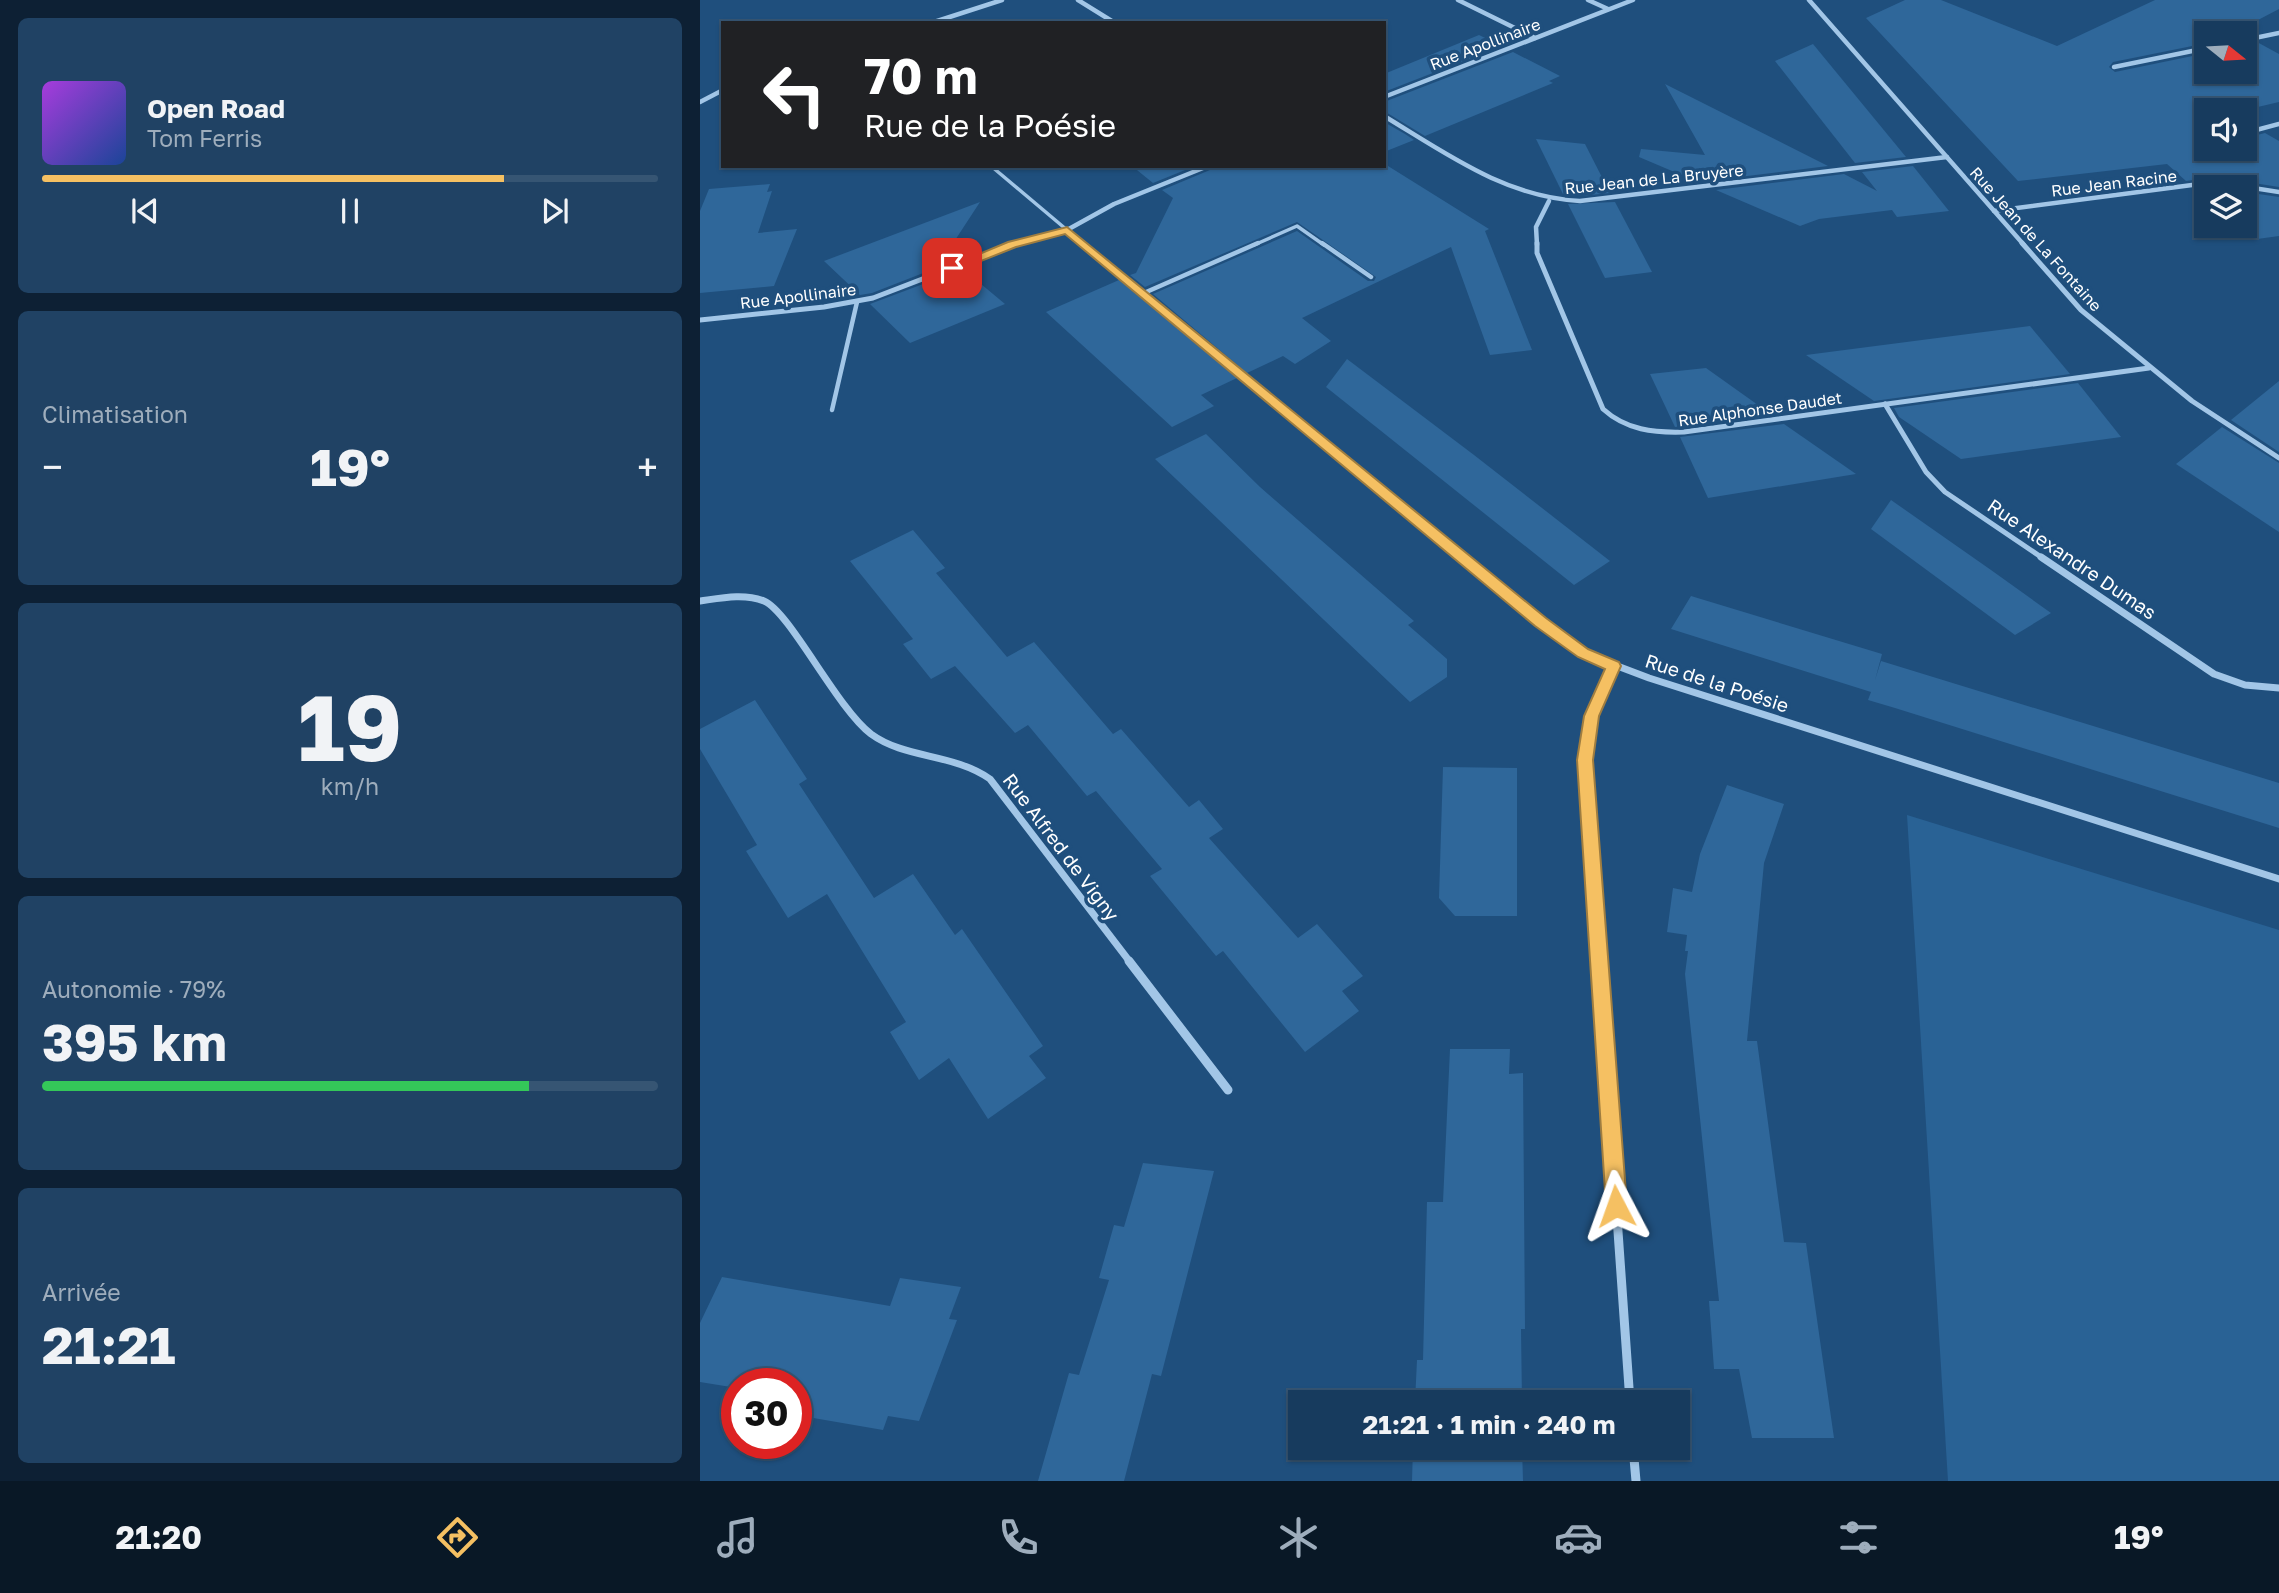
<!DOCTYPE html>
<html lang="fr">
<meta charset="utf-8">
<style>
body{margin:0;font-family:"Golos Text",sans-serif;background:#204264;color:#f1f3f6;height:100vh;display:flex;flex-direction:column;font-size:26px;white-space:nowrap}
*{box-sizing:border-box;margin:0}
p{font-size:23px;color:#9eadbc}
.icon{flex:none;width:38px;height:38px;fill:none;stroke:currentColor;stroke-width:2;stroke-linecap:round;stroke-linejoin:round}
.map{position:relative;flex:1;overflow:hidden}
.side{display:flex;flex-direction:column;gap:18px;padding:18px;background:#0d2034;width:700px}
.side>*{flex:none}
.guide{position:absolute;left:21px;top:21px;width:665px;height:147px;border-radius:0px;box-shadow:0 2px 5px #0004,0 0 0 2px #365573;background:#202124;color:#fff;overflow:hidden}
.needle{width:46px;rotate:108deg}
.fabs{position:absolute;left:1494px;top:21px;display:grid;gap:14px}
.fabs a{display:grid;place-items:center;width:63px;height:63px;border-radius:0px;background:#173b5e;box-shadow:0 2px 5px #0004,0 0 0 2px #365573;font-size:35px}
.speed{position:absolute;left:21px;top:1368px;display:flex;gap:14px;font-size:35px;font-weight:700;text-align:center}
.speed>*{display:grid;place-content:center;width:91px;height:91px;border-radius:50%;background:#173b5e;box-shadow:0 2px 5px #0004,0 0 0 2px #365573;line-height:1}
.speed .limit{border:10px solid #d22;background:#fff;color:#111}
.pin{position:absolute;display:grid;place-items:center;width:60px;height:60px;color:#fff;margin:-30px;border-radius:14px;box-shadow:0 4px 10px #0006}
.me{position:absolute;width:77px;margin:-38px;rotate:356deg;stroke-linejoin:round;filter:drop-shadow(0 0 5px #0008)}
.turn{display:flex;align-items:center;gap:24px;height:147px;padding:0 28px;font-size:32px}
.turn .icon{width:91px;height:91px;stroke-width:2.5}
.turn b{display:block;font-size:49px;line-height:60px}
.big{font-size:52px;font-weight:700;line-height:1.1}
.side .card{flex:1;display:flex;flex-direction:column;justify-content:center;gap:10px;min-width:0;padding:0 24px;border-radius:10px;background:#204264}
.side .dial{align-items:center;gap:0}
.dial b{font-size:91px;line-height:1}
.song{display:flex;align-items:center;gap:21px}
.cover{width:84px;height:84px;border-radius:10px;background:linear-gradient(135deg,hsl(280 70% 55%),hsl(220 70% 35%))}
.played{height:7px;border-radius:4px;background:linear-gradient(90deg,#f5c062 75%,#365573 75%)}
.keys{display:flex;justify-content:space-around;direction:ltr}
.heat{display:flex;justify-content:space-between;align-items:center;font-size:38px;direction:ltr}
.charge{height:10px;border-radius:5px;background:linear-gradient(90deg,#34c759 79%,#365573 0)}
.trip{position:absolute;left:588px;top:1390px;width:402px;height:70px;border-radius:0px;background:#173b5e;box-shadow:0 2px 5px #0004,0 0 0 2px #365573;font-weight:700;line-height:70px;text-align:center}
.dock{display:flex;height:112px;justify-content:space-around;align-items:center;background:#091826;color:#9eadbc}
.dock .icon{width:49px;height:49px}
.dock .selected{color:#f5c062}
.dock b{font-size:32px;color:#f1f3f6}
main{display:flex;flex:1;min-height:0}
.map>svg:first-child{display:block}
</style>
<main>
<section class="side">
<div class="card">
<div class="song"><i class="cover"></i><div><b>Open Road</b><p>Tom Ferris</p></div></div>
<div class="played"></div>
<div class="keys"><svg class="icon" aria-label="previous" viewBox="0 0 24 24"><path d="M18 5L8 12l10 7zM5 5v14"/></svg><svg class="icon" aria-label="pause" viewBox="0 0 24 24"><path d="M8 5v14M16 5v14"/></svg><svg class="icon" aria-label="next" viewBox="0 0 24 24"><path d="M6 5l10 7-10 7zM19 5v14"/></svg></div>
</div>
<div class="card"><p>Climatisation</p>
<div class="heat"><a>−</a><b class="big">19°</b><a>+</a></div>
</div>
<div class="card dial"><b>19</b><p>km/h</p></div>
<div class="card"><p>Autonomie · 79%</p><b class="big">395 km</b><div class="charge"></div></div>
<div class="card"><p>Arrivée</p><b class="big">21:21</b></div>
</section>
<div class="map">
<svg width="1579" height="1481" viewBox="0 0 1579 1481">
<rect width="100%" height="100%" fill="#1f4f7d"/>
<path fill="#296295" d="M1207,815l372,115v551h-331z"/>
<g fill="#2f679a">
<path d="M1205,0h36l116,46 98,-46h124v9l-42,22 3,2h-33v10l-94,19 -4,5 6,5 92,-19v19h38v-27l12,-3 22,12v48l-34,8h-38v39h38v-11l20,-5 14,8v46l-63,-10 -30,4 -19,-17 -149,17 -152,-163z"/>
<path d="M779,35l23,11 -118,46v-18z"/>
<path d="M1113,44l93,113 -51,6 -80,-102z"/>
<path d="M813,52l47,24 -11,5 4,2 -128,53 -41,-25v-9z"/>
<path d="M965,84l163,82 -130,16 -59,-25 2,-8 64,6z"/>
<path d="M684,122l21,12 9,6 -30,12z"/>
<path d="M836,139l49,5 25,49 -30,3 -17,-2z"/>
<path d="M432,166h63l-42,17z"/>
<path d="M513,166h175l101,63 -4,2 47,119 -42,5 -39,-108 -149,71 29,23 -36,23 -12,-8 -36,17 -94,-79 144,-63 71,50h6l2,-4 -79,-55 -152,65 -15,-12 6,-2 37,-75 -11,-8 48,-20z"/>
<path d="M1213,166l36,45 -52,6 -5,-7 -73,9 -19,7 -84,-36 128,-16 33,17 -15,-19z"/>
<path d="M70,184l-3,8 5,-1 -14,42 39,-4 -23,57 -74,7v-82l9,-22z"/>
<path d="M1545,192l34,5v39l-29,4 -15,-14h10z"/>
<path d="M280,202l-34,52 8,7 -82,32 -12,2 -36,-34z"/>
<path d="M915,202l37,70 -47,6 -37,-74z"/>
<path d="M263,269l42,35 -95,39 -40,-39z"/>
<path d="M419,280l118,98 -36,17 13,11 -42,21 -126,-115z"/>
<path d="M1330,326l40,48 -196,27 -68,-46z"/>
<path d="M647,359l127,96 136,106 -36,24 -248,-198z"/>
<path d="M1006,368l66,47 -97,12 -25,-53z"/>
<path d="M1579,381v71l-48,-32z"/>
<path d="M1378,383l43,54 -160,22 -62,-42 -5,-9z"/>
<path d="M1084,424l72,50 -148,24 -28,-61z"/>
<path d="M1522,427l57,36v69l-103,-68z"/>
<path d="M506,434l54,53 154,134 -6,4 39,34v18l-37,25 -255,-243z"/>
<path d="M1191,500l100,70 60,43 -36,22 -144,-106z"/>
<path d="M213,530l32,38 -9,5 71,84 27,-15 79,92 8,-5 68,78 10,-7 24,29 -14,9 89,100 19,-14 46,52 -21,15 17,20 -54,41 -82,-101 -7,5 -66,-80 12,-7 -66,-78 -9,5 -59,-71 -13,8 -60,-67 -24,13 -28,-35 10,-5 -63,-78z"/>
<path d="M991,596l191,58 -7,26 6,-19 398,122v45l-384,-120 -27,-8 3,-8 -200,-63z"/>
<path d="M55,700l52,79 -8,5 75,114 39,-24 42,61 7,-6 81,117 -14,10 17,22 -58,41 -39,-61 -30,22 -29,-48 16,-10 -79,-128 -39,24 -42,-67 11,-6 -57,-96v-20z"/>
<path d="M743,767l74,1v148h-62l-16,-18z"/>
<path d="M1027,785l57,19 -20,59 -17,178h10l27,201 22,1 28,195h-82l-13,-69h-25l-5,-68h10l-34,-327 3,-23h-3l2,-16 -20,-3 6,-44 19,4 8,-38z"/>
<path d="M750,1049h60l-1,25 14,-1 2,256h-4l1,73h-107l2,-42h6l4,-158h16z"/>
<path d="M443,1163l71,8 -53,205 -9,-2 -28,107h-86l31,-108 10,2 30,-95 -10,-2 15,-53 10,2z"/>
<path d="M22,1277l168,29 10,-28 61,9 -12,32 8,1 -38,101 -31,-5 -5,14 -87,-15v-31h-59v4l-37,-6v-59z"/>
<path d="M713,1447h109l1,34h-111z"/>
</g>
<g fill="none" stroke-linecap="round" stroke-linejoin="round">
<g stroke="#a2c6e7" stroke-width="3.5">
<path d="M291,166l76,64"/>
<path d="M554,245l43,-19 27,19"/>
</g>
<g stroke="#a2c6e7" stroke-width="4.5">
<path d="M622,243l49,34"/>
<path d="M444,293l114,-50"/>
<path d="M132,410l25,-108"/>
</g>
<g stroke="#a2c6e7" stroke-width="4.5">
<path d="M378,0l37,23"/>
<path d="M758,0l77,38"/>
<path d="M888,0l20,9"/>
<path d="M1109,0l215,245"/>
<path d="M231,23l71,-23"/>
<path d="M1545,40l34,-7"/>
<path d="M1414,67l93,-19"/>
<path d="M684,97l249,-97"/>
<path d="M0,102l23,-12"/>
<path d="M684,116c63,38 121,81 196,85l367,-44"/>
<path d="M1545,133l34,-9"/>
<path d="M1294,211l221,-29 64,10"/>
<path d="M367,230l18,15"/>
<path d="M310,245l57,-15 47,-26 94,-38"/>
<path d="M837,245l-1,-18 13,-26"/>
</g>
<g stroke="#a2c6e7" stroke-width="5">
<path d="M383,243l381,316"/>
<path d="M837,243v10l66,156c23,21 51,24 81,23l465,-64"/>
<path d="M1322,243l59,67 111,91 87,57"/>
<path d="M0,320l124,-13 49,-9 143,-55"/>
<path d="M1185,404l41,68 19,20 99,67"/>
</g>
<g stroke="#a2c6e7" stroke-width="7">
<path d="M761,557l122,96 66,25 630,201"/>
<path d="M1341,557l173,117 31,11 34,3"/>
<path d="M0,601c21,-3 44,-8 64,0 26,11 72,106 107,133 34,25 82,19 119,45l140,183"/>
<path d="M899,962l-14,-202 6,-43 23,-51"/>
</g>
<g stroke="#a2c6e7" stroke-width="9">
<path d="M429,961l99,129"/>
<path d="M899,961l31,441"/>
<path d="M933,1447l3,34"/>
</g>
</g>
<path fill="#f5c062" stroke="#9f7d40" stroke-width="2" d="M367,227l479,391 42,31 31,13 2,4 -22,50 -6,44 34,446 -3,8 -8,3 -7,-3 -3,-8 -29,-446 7,-44 21,-47 -27,-12 -43,-31 -470,-392 -49,13 -60,24 -10,-3 62,-26z"/>
<g text-anchor="middle" stroke-width="7" stroke-linejoin="round" paint-order="stroke">
<g font-size="16" fill="#fff" stroke="#1f4f7d">
<text transform="translate(785 44) rotate(-21)" y="6">Rue Apollinaire</text>
<text transform="translate(954 179) rotate(-6)" y="6">Rue Jean de La Bruyère</text>
<text transform="translate(1414 183) rotate(-7)" y="6">Rue Jean Racine</text>
<text transform="translate(1336 239) rotate(48)" y="6">Rue Jean de La Fontaine</text>
<text transform="translate(98 296) rotate(-7)" y="6">Rue Apollinaire</text>
<text transform="translate(1060 409) rotate(-8)" y="6">Rue Alphonse Daudet</text>
</g>
<g font-size="19" fill="#fff" stroke="#1f4f7d">
<text transform="translate(1372 559) rotate(34)" y="7">Rue Alexandre Dumas</text>
<text transform="translate(1017 683) rotate(18)" y="7">Rue de la Poésie</text>
<text transform="translate(361 847) rotate(53)" y="7">Rue Alfred de Vigny</text>
</g>
</g>
</svg>
<div class="fabs">
<a><svg class="needle" viewBox="-14 -14 28 28"><path d="M0-13l5 13h-10z" fill="#e53935"/><path d="M0 13l5-13h-10z" fill="#9eadbc"/></svg></a>
<a><svg class="icon" aria-label="sound" viewBox="0 0 24 24"><path d="M4 9h4l5-4v14l-5-4H4zM17 9q2 3 0 6"/></svg></a>
<a><svg class="icon" aria-label="layers" viewBox="0 0 24 24"><path d="M12 4l9 5-9 5-9-5zM3 14l9 5 9-5"/></svg></a>
</div>
<div class="speed"><div class="limit">30</div></div>
<div class="pin" style="left:252px;top:268px;background:#d93025"><svg class="icon" aria-label="arrive" viewBox="0 0 24 24"><path d="M6 21V4h12l-3 4 3 4H6"/></svg></div>
<svg class="me" style="left:916px;top:1206px" viewBox="-20 -20 40 40"><path d="M0-17L14 15 0 8-14 15z" fill="#f5c062" stroke="#fff" stroke-width="4"/></svg>
<div class="trip">21:21 · 1 min · 240 m</div>
<div class="guide">
<div class="turn"><svg class="icon" aria-label="left" viewBox="0 0 24 24"><path d="M17 20v-9H6M10 6l-5 5 5 5"/></svg><div><b>70 m</b>Rue de la Poésie</div></div>
</div>
</div>
</main>
<nav class="dock">
<b>21:20</b>
<svg class="icon selected" aria-label="directions" viewBox="0 0 24 24"><path d="M12 3l9 9-9 9-9-9zM9 14v-3h6M13 9l2 2-2 2"/></svg>
<svg class="icon" aria-label="music" viewBox="0 0 24 24"><path d="M9 18V5l10-2v13"/><circle cx="6" cy="18" r="3"/><circle cx="16" cy="16" r="3"/></svg>
<svg class="icon" aria-label="phone" viewBox="0 0 24 24"><path d="M5 4h4l2 5-3 2q2 4 5 5l2-3 5 2v4C11 20 4 13 5 4z"/></svg>
<svg class="icon" aria-label="climate" viewBox="0 0 24 24"><path d="M12 3v18M4 7l16 10M4 17L20 7"/></svg>
<svg class="icon" aria-label="car" viewBox="0 0 24 24"><path d="M5 17H2v-5l4-1 3-4h7l3 4 3 1v5h-3M9 17h6M6 11h13"/><circle cx="7" cy="17" r="2"/><circle cx="17" cy="17" r="2"/></svg>
<svg class="icon" aria-label="filters" viewBox="0 0 24 24"><path d="M4 7h16M4 17h16"/><circle cx="9" cy="7" r="2"/><circle cx="15" cy="17" r="2"/></svg>
<b>19°</b>
</nav>
